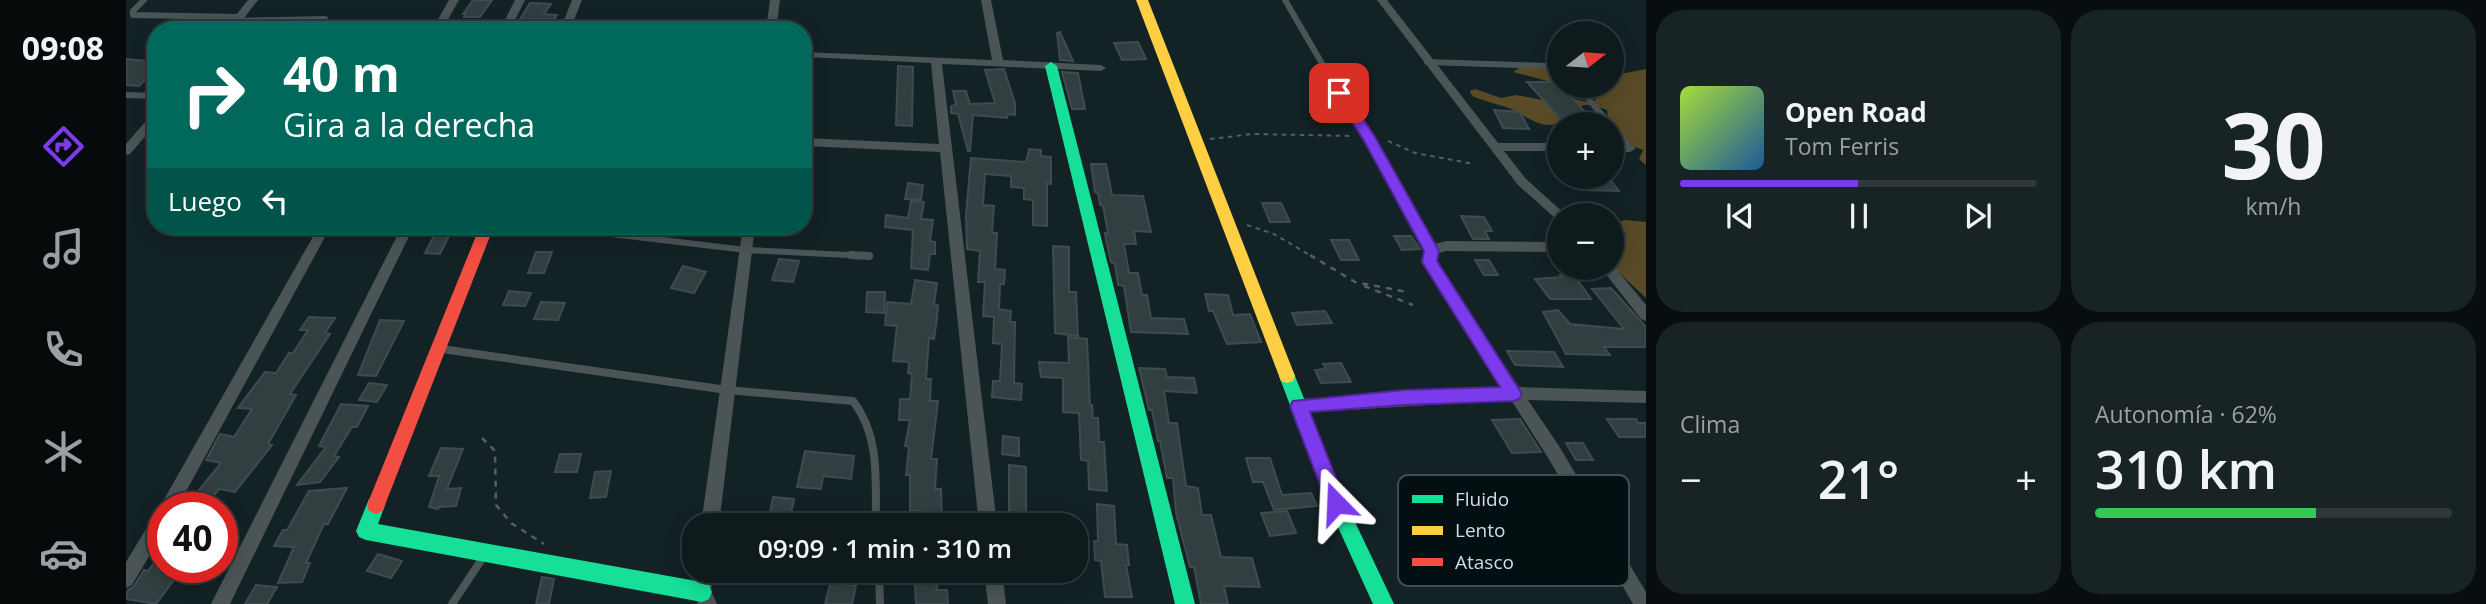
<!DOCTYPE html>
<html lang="es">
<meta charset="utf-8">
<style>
body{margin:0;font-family:"Open Sans",sans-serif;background:#172325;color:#f1f3f6;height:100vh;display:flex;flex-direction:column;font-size:26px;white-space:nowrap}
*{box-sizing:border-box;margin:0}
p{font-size:23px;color:#9ba1a3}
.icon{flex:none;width:38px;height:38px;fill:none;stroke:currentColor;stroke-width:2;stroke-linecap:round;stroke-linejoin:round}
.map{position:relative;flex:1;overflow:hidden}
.sheet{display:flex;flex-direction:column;gap:10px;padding:10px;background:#080e0f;width:840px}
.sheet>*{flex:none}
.guide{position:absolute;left:21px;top:21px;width:665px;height:214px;border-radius:28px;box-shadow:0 4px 18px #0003,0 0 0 2px #2e383b;background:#00695c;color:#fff;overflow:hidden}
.needle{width:46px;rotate:73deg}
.fabs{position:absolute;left:1421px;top:21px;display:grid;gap:14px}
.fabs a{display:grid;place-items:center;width:77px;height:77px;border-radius:50%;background:#0e1a1c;box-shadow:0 4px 18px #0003,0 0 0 2px #2e383b;font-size:35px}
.speed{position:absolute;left:21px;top:492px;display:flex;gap:14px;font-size:35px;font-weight:700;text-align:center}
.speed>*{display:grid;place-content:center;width:91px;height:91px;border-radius:50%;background:#0e1a1c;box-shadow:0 4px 18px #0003,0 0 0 2px #2e383b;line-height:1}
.speed .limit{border:10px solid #d22;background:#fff;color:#111}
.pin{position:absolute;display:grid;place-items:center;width:60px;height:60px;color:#fff;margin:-30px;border-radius:14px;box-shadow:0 4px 10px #0006}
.me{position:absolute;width:77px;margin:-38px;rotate:339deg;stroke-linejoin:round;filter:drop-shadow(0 0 5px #0008)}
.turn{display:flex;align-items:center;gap:24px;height:147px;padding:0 21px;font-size:32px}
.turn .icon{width:91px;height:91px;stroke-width:2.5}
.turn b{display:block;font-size:49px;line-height:60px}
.then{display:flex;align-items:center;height:66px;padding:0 21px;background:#0003;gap:14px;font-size:26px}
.big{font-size:52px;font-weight:600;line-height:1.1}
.sheet .card{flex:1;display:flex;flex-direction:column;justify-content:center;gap:10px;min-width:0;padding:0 24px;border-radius:28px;background:#172325}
.sheet .dial{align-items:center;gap:0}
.dial b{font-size:91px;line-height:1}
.song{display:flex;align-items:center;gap:21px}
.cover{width:84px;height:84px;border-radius:10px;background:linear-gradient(135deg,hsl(80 70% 55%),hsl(210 70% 35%))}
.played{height:7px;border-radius:4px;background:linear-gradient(90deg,#7c3aed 50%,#2e383b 50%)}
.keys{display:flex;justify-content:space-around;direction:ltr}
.heat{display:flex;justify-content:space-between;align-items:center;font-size:38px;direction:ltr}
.charge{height:10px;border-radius:5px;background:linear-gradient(90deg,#34c759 62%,#2e383b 0)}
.sheet .tiles{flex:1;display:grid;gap:10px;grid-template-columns:repeat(2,1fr)}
.trip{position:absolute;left:556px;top:513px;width:406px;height:70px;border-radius:28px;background:#0e1a1c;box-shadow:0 4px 18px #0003,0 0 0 2px #2e383b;font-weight:600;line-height:70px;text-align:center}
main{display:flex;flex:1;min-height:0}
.tab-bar{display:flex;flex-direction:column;width:126px;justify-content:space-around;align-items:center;background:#060a0b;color:#9ba1a3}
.tab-bar .icon{width:49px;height:49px}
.tab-bar .selected{color:#7c3aed}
.tab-bar b{font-size:32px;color:#f1f3f6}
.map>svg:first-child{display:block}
</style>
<main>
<nav class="tab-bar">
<b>09:08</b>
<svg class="icon selected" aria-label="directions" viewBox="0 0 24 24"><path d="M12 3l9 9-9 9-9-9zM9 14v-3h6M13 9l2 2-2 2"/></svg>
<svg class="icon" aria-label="music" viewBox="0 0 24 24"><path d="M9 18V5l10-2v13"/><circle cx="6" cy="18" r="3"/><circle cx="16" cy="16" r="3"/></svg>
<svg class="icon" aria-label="phone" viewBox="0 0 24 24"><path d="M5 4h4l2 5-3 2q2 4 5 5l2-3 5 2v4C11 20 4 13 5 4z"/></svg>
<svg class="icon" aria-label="climate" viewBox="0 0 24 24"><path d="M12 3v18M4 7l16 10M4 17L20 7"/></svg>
<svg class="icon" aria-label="car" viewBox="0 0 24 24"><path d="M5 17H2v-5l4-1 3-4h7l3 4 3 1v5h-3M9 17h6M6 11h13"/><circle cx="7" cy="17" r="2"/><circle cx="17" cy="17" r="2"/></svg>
</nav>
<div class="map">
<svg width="1520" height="604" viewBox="0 0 1520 604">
<rect width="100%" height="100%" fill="#132225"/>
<g fill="#584b26">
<path d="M1395,67l38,2v15l-46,-12z"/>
<path d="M1520,69v96l-7,-6 4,-9 -31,-12v-14h-8l4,-5 -1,-9c-42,-17 -28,14 -58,15 -14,0 -28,-12 -40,-17 -12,-4 -25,-7 -37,-12l-2,-5 5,-2 26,9 15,-3 27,5 22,-3 27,6 4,-4 -21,-6 -11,-7h48v-13h14z"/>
<path d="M1499,220l21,2v76l-34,-32v-42z"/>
</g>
<g fill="#323f41" stroke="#3f4c4e" stroke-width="2">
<path d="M347,0h19l-12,17h-16l2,-3h-3z"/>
<path d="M404,3l21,1 -7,10 13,1 -10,15 -33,-1z"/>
<path d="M934,32l13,29 -13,-1 -3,-27z"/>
<path d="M1012,42l8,17 -24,1 -8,-17z"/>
<path d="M0,59l30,3v7l-17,17 -13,-1z"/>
<path d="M772,66l15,1 -1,59 -16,-1z"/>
<path d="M878,69l11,34v12l-7,-1 -1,4 -34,-3 -3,36h-2l-10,-37 -7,-1v-7l5,-1 -3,-14h13l4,13 25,-1 -10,-33z"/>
<path d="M936,72l16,1 7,36h-13z"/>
<path d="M1401,82h32v4h7l8,9h-5l24,25 -8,1 3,3h-23z"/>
<path d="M1368,110l26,2 9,17 -26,-1z"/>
<path d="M903,149l12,1v6l10,1v27l-4,-1v43l-14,-1v-25l-9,-1v-11l-13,-1v-11l-26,-2 -2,31 11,1 -2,27h5l-2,36 10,1 -1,14h-4l-1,25 12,2 -1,11h5l-1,61 8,1 -1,16 -29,-3 1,-16h7l2,-37 -9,-1 1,-26 -11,-1 2,-34h-7l2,-31 -13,-2 -1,-34 5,-57 55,4z"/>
<path d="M965,164h15l6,31 31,1 8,36 -17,-1 2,13h-12l5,29h9l4,22h5l4,23 33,1 4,15 -57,-2 -7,-46 -6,-1 -3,-21 -4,-2 -5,-22 -1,-7h3l-5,-27 -3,-1 -2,-12 -3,-1z"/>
<path d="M1445,177h37l11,14 -38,-1z"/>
<path d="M782,183l15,2 -2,15 -16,-1z"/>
<path d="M785,201l13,1 -3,17 12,1 -3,21 5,1v12h-5l-2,16 -17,-2 2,-38 -28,-3 1,-12 22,3z"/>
<path d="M1136,203h19l9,19h-20z"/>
<path d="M1335,216l23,1 8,14h-7l4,8h-16z"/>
<path d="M313,226h15l-14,28 -15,-1z"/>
<path d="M1268,236h17l9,13 -18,1z"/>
<path d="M1205,240h18l10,20h-18z"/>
<path d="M927,246l16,1v45h7l2,44 -23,-3z"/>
<path d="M410,252h16l-8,21h-16z"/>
<path d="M653,259l20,2 -6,21 -21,-2z"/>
<path d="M1349,260h14l9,15h-14z"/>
<path d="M557,266l23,6 -12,21 -23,-5z"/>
<path d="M1434,275h14l17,24h-41l-15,-20 26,-2z"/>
<path d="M789,280l22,3 -3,21 4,1 -1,13 -3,21 -5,-1 -3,41h5l-1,22h8l-7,58h6l-2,30h6l1,36h-20v-14h-12v-36h-4l3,-28 -4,-1 5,-26h-11l1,-21h10l2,-25 -4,-1 1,-11 -16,-1 4,-35 -12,-1 2,-23 24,2z"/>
<path d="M1485,288l35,39v20h-42l6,8 -44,-1 -23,-42 15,-2 12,14 54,5 -32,-40z"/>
<path d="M383,291l22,2 -6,13 -22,-1z"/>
<path d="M741,292h18l-1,21 -18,-1z"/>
<path d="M1079,294l23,1 5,20 17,-1 11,28 -34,2 -14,-33h-4z"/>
<path d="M415,302l24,1 -7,17 -24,-1z"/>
<path d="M1199,311l7,12 -35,2 -5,-12z"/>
<path d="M183,317l26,1 -10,15 5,1 -40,60 6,1 -28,49 4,1 -37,47 -16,-3 -14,19h-25l8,-15 8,1 25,-31 -15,-3 14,-26 14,3 18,-28 -14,-1 27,-36 11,1 13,-20h4l15,-23h-8z"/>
<path d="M254,320l24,1 -28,55 -18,-1z"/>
<path d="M942,337l19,2 3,66h2l1,13h5l1,24h5l3,49 -18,-2 -1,-28 -7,-1 -2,-47 -16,-1v-34l-22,-1 -2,-15 30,1z"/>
<path d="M1381,351l47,1 9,15 -48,-2z"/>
<path d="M1215,363l10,19 -30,1 -6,-13 11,-1 -3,-5z"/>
<path d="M1013,368l26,1 2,8 27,1 3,15 -33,-2 5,32h8l9,63 12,2 4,27h9l10,42 31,1 8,29 -36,-1 4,18h-27l-7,-37h-4l-14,-54 -3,-35h-6l-7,-37h-2l-6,-31h-3z"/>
<path d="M243,383l18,2 -10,17 -18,-2z"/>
<path d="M215,404l27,2 -11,21h-5l-18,29 5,1 -19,25 -23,3 29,-38 -7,-1z"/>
<path d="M1394,419l21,33 -29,1 -20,-33z"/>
<path d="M1481,419h29l2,4h8v14h-27z"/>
<path d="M877,436l16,2v18l-17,-2z"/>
<path d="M1440,443h17l10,17h-17z"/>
<path d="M315,448l22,1 -16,40 14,-1 -5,18 -17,1 -1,2 -9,-2 10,-31h-10z"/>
<path d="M679,451l49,5 -3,23 -28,-3 -2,13 -24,-2z"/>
<path d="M434,454h21l-4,18h-22z"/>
<path d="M1120,458h24l12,37 29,-2 6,13 -43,4 -11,-28h-10z"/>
<path d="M883,465l17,2v46l-17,-2z"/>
<path d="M485,471l-5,26 -16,1 5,-26z"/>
<path d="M221,488l-19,36h-4l-18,39h4l-8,19 -24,1 16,-36 -20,-1 9,-16h4l22,-39z"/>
<path d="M647,497l21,2 -5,26 -21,-2z"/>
<path d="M971,504l17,2 2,38 11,1 2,20h-3l6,32h-27l-4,-36 -6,-1 -1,-19h4z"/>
<path d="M1161,511l9,22 -26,3 -9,-23z"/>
<path d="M37,551v16h8l-6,7 11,3 -20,27 -30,-5 2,-9 6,-4 10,-16 4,1z"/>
<path d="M252,554l24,7 -11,17 -24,-7z"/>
<path d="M794,570h23l-7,20h11l1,14h-32l-1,-21z"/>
<path d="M416,577l12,2 -5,25h-13z"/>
<path d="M705,581l25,5 -4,18h-27z"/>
<path d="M130,585l21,2 -10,17h-22z"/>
</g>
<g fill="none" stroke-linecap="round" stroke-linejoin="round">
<g stroke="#555f60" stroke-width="2" stroke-dasharray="4.5 4.5" stroke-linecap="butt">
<path d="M1084,139l43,-5 101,2"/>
<path d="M1262,141l27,12 59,11"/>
<path d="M1121,225l27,9 39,23"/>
</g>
<g stroke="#555f60" stroke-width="2.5" stroke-dasharray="6 6" stroke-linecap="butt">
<path d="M1184,255l45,27 52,10"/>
<path d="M1238,286l49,19"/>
<path d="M356,438l13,13 1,54 15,18 33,21"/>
</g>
<g stroke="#4b5556" stroke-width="6">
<path d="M18,0l-11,11v4l106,2"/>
<path d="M1159,0l74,127 10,10"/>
<path d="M110,21l89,-2"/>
<path d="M1301,62l123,4 9,4"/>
<path d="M1451,86l33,38"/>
<path d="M1486,126l18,22"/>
<path d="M418,226l202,24 123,6"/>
</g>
<g stroke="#4b5556" stroke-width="8">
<path d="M725,255l18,1"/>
<path d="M316,349l285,41 126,11c28,36 22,81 23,124"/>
<path d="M753,570l1,34"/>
<path d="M326,604l32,-48"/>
</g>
<g fill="#4b5556" fill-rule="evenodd">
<path d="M122,0h10l-23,30h-11z"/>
<path d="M323,0h10l-17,30h-10z"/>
<path d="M389,0h10l-15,30h-10z"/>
<path d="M446,0h10l-12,30h-10z"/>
<path d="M644,0h10l-4,30h-10z"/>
<path d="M855,0h10l12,60 98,5 5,3 -5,3 -159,-7 55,461h-18l-39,-373 -137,-6v-8l136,6 -8,-81 -125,-6 -3,-1v-4l189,8z"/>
<path d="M1251,0h10l111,143h61v8h-55l22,28 40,36h-7v4l-4,-1 -37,-33z"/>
<path d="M0,92l30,1v6l-30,-1z"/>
<path d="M30,113v11l-26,30 -4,1v-11l26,-30z"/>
<path d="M1243,133l6,4 60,107 11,-3 113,1v10l-113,-1 -7,2 -3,4 10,21 73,109 127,4v12l-118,-3 31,46 87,146v12h-13l-86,-148 -36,-56 -212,13 -5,-2 -3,-5 3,-5 5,-2 203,-12 -67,-103 -13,-27 4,-6 -63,-114z"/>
<path d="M1486,144h18l6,4 -6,4h-18z"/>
<path d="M193,226h12l-154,282h-14v25l-31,52 -6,3v-26l31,-51 4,-1 1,-7z"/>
<path d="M276,226h12l-184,378h-19z"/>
<path d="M617,226h12l-36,299h-18z"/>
<path d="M1486,264l34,41v16l-5,-2 -40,-51h11z"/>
<path d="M570,570h18l-3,21 6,13h-19l-5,-12z"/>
<path d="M858,570h18l4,34h-18z"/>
</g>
<g fill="#16e098" fill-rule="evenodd">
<path d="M925,62l6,4 138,538h-20l-130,-538z"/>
<path d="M1161,369l6,2 52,130 49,103h-21l-46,-101 -48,-127 2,-5z"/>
<path d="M250,496l7,3 2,6 -7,19 324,58 7,3 3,7 -3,7 -7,3 -336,-62 -7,-3 -3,-6 13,-32z"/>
</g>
<path fill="#ffcf43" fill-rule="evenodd" d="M1010,0h12l147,376 -2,5 -6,2 -6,-2 -2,-5z"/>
<path fill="#f24e42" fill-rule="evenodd" d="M354,226h14l-109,279 -2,6 -7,3 -7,-3 -2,-6z"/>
</g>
<path fill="#7c3aed" stroke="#51269a" stroke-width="2" d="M1213,89l5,1 31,47 64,114 -2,10 85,133 -3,5 -6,2 -109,4 -94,7 36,91 -3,6 -7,2 -6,-2 -3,-6 -37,-97 3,-5 111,-11 96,-3 -78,-125 2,-11 -61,-112 -30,-46z"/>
<rect x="1272" y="475" width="231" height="111" rx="10" fill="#040f11" stroke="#414d4f" stroke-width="2"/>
<rect x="1286" y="495" width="31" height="8" fill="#16e098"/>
<rect x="1286" y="526" width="31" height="9" fill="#ffcf43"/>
<rect x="1286" y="558" width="31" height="8" fill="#f24e42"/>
<g font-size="19" fill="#cedee1">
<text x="1329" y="506">Fluido</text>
<text x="1329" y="537">Lento</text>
<text x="1329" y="569">Atasco</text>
</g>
</svg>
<div class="fabs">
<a><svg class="needle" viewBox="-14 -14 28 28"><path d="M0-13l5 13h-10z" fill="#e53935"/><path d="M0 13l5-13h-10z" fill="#9ba1a3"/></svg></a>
<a>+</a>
<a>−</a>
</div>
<div class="speed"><div class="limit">40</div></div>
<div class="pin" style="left:1213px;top:93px;background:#d93025"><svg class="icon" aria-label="arrive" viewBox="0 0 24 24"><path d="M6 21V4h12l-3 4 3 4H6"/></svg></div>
<svg class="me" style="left:1210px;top:503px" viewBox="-20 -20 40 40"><path d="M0-17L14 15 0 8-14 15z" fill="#7c3aed" stroke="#fff" stroke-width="4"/></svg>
<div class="trip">09:09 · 1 min · 310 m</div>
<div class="guide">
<div class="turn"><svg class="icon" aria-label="right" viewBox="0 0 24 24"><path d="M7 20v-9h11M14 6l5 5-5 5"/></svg><div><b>40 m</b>Gira a la derecha</div></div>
<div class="then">Luego<svg class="icon" aria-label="left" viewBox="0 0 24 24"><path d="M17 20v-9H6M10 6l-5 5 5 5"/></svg></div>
</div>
</div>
<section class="sheet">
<div class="tiles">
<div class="card">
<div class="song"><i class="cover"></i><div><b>Open Road</b><p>Tom Ferris</p></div></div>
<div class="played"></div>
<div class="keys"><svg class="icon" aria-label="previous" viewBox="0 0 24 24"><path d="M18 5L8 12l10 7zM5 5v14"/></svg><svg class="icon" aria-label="pause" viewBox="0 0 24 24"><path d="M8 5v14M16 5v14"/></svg><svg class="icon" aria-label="next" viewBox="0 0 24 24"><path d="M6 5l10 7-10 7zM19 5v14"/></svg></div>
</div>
<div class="card dial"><b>30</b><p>km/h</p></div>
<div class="card"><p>Clima</p>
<div class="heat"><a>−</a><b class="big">21°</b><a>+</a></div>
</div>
<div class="card"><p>Autonomía · 62%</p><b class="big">310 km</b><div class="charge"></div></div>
</div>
</section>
</main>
